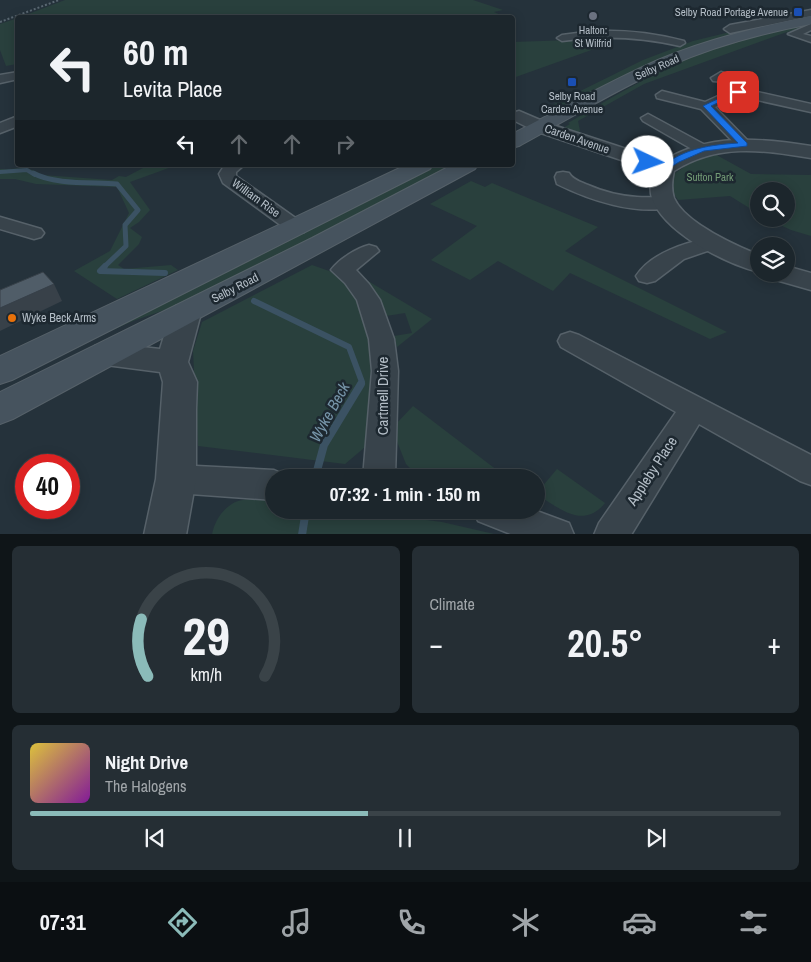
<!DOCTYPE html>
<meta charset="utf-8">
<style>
body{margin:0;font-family:"Archivo Narrow",sans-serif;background:#252e34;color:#f1f3f6;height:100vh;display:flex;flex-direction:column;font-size:19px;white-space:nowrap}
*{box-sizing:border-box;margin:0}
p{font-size:16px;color:#a0a5a9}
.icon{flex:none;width:28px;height:28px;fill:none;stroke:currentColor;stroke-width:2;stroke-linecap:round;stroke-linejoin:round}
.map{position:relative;height:534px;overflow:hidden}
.sheet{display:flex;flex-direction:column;gap:12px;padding:12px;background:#0f1518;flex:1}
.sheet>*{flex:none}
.hud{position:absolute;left:15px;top:15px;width:500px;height:152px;border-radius:5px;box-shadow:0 2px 12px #0003,0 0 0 1px #3a4348;background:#1c262c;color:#f1f3f6;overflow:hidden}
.controls{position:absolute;left:750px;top:182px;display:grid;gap:10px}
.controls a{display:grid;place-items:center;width:45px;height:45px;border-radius:50%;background:#1c262c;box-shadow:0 2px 12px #0003,0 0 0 1px #3a4348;font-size:25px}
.speed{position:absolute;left:15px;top:454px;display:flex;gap:10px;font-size:25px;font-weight:700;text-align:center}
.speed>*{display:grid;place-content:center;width:65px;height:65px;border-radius:50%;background:#1c262c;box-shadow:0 2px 12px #0003,0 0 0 1px #3a4348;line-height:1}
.speed .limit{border:8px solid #d22;background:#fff;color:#111}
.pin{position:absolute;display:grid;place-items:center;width:42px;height:42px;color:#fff;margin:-21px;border-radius:10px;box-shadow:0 2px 8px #0006}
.me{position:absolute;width:55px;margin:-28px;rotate:93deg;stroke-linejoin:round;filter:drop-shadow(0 0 4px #0008)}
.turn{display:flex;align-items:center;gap:18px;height:105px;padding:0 25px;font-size:22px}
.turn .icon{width:65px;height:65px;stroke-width:2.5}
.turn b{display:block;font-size:35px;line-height:42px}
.lanes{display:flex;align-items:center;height:48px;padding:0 25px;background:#0003;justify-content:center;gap:25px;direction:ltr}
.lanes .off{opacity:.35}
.big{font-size:38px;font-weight:700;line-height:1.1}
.sheet .card{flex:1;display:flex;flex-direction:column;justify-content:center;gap:8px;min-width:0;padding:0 18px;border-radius:8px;background:#252e34}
.sheet .dial{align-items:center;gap:0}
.dial svg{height:130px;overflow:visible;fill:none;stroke:#3a4348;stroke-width:7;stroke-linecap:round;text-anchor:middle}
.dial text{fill:#f1f3f6;stroke:none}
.song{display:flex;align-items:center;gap:15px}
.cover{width:60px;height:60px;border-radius:8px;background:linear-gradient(135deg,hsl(50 70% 55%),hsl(290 70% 35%))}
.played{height:5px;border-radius:2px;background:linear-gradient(90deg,#8bbbb9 45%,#3a4348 45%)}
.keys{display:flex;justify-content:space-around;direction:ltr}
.heat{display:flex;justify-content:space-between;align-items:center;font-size:28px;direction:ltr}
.sheet .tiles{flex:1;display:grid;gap:12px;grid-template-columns:1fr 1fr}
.card:last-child{grid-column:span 2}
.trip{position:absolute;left:265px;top:469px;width:280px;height:50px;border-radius:25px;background:#1c262c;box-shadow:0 2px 12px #0003,0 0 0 1px #3a4348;font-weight:700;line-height:50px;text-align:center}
.tabs{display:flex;height:80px;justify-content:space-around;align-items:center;background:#0b0f12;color:#a0a5a9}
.tabs .icon{width:35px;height:35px}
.tabs .active{color:#8bbbb9}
.tabs b{font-size:22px;color:#f1f3f6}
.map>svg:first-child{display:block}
</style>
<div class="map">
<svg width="811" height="535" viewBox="0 0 811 535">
<rect width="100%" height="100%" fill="#25323b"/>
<g fill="#29403d">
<path d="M65,0h408l30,10 -9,2 11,5 -487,1z"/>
<path d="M18,18l-1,46 -11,2 -6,-16v-26z"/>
<path d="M811,24v1l-27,8 -140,51 -66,37 2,10 -3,2 -14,-5 7,-4 -2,-1c40,-23 79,-47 121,-65 40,-16 81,-26 122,-34z"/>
<path d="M730,32v4l-167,73 -11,-4 91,-45 50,-19z"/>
<path d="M571,40l26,8 -84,30v-36z"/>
<path d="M713,153l38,21 60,1v61l-20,-6 -24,-11h19v-28h-27v23l-29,-18 -52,4 -6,-9 2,-17 24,-17z"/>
<path d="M158,165h19l-47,17 20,28 -11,12 -9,6 12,9 -3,7 -21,21 6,4 47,-4 7,5 -61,29 -43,-28 36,-20 19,-38 -12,-26 -81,-3 -21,-5h-15v-10c17,1 28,-4 42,6l70,5 7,-4 7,1 17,-9h12z"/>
<path d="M437,165h14l-243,130 -75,26 -38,17 -2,-2z"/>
<path d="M471,181l14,6 7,-4 106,44 -33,24 162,81 -17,7 -140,-66 -17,18 -55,-30 -28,19 -39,-20 46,-34 -47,-22z"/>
<path d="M312,265l23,8 12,9 11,14 17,63 -8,57 4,31 -7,1 -19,16 -147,-18 -5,-95 9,-29z"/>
<path d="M368,281l64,38 -35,28 -3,-11 18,-3 -7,-20 -19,3 -21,-33z"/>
<path d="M413,406l93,71h-26l-25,-7 -8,6 -12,1 -20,-4 -9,-9 -12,-30 2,-10z"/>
<path d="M557,469l48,34c-22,27 -46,5 -69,-9z"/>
<path d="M258,498l16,2v10h76l92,12 52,12 -282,1c2,-14 12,-29 26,-34 6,-2 14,-2 20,-3z"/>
</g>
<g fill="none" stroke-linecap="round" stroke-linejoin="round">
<path stroke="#3b5263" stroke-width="4" d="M0,172l27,-2 8,5"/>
<path stroke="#3b5263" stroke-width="5" d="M33,173c21,12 60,9 84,11l21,26 -13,15 1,21 -22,21"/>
<g stroke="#3b5263" stroke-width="6">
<path d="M105,266l-5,5 65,2"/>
<path d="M254,301l95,46 13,35 -2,3"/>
</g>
<g stroke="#3b5263" stroke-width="8">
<path d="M315,478l9,-33 37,-61"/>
<path d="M302,535l4,-25"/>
</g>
<g stroke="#566169" stroke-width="3">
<g id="minor">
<path d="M811,24v6l-8,4 8,2v6l-23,-8z"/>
<path d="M593,31c31,-1 61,2 91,10l1,2 -5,3c-40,-9 -77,-11 -118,-5l-5,-3 5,-3z"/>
<path d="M18,72v7l-18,4v-8z"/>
<path d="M721,72l16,6 7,11 67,15v8l-72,-16 -24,11 37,38 -3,3h-10l-38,-39 -44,-11 -1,-3 6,-4 43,11 26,-12 -5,-8 -13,-1 -2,-3z"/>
<path d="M648,114l59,32 3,3 -3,3h-10l-54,-31 -2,-3z"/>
<path d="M18,116v10l-18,7v-10z"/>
<path d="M244,165l-8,7v4l68,48 3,4 -3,4 -7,2 -7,-2 -67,-49 -4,-9 5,-8z"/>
<path d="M563,172l6,1c4,7 12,9 19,12 16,7 32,11 49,12 12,1 24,-1 35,2l3,4 -3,4c-36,9 -83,-7 -115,-23l-2,-7 2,-4z"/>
<path d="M0,217l41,12 3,4 -3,4 -7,2 -34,-10z"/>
<path d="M712,237l7,2 3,4 -3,4 -35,12 -29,22 -8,2 -8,-2 -3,-5c16,-24 49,-33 76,-39z"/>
<path d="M369,245l7,2 3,4 -23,19 13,14 11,16 14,39 4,32 -3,107h-32l9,-107 -3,-32 -12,-39 -12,-17 -14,-13c8,-11 26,-22 38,-25z"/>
<path d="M570,332l9,3 232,120v30l-11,-4 -101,-57 -68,111h-37l5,-12 77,-111 -115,-65 -3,-6 3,-6z"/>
<path d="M176,465l98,5 11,5 2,3h-13v22l-98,-7 -11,-4 -5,-10 5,-10z"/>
<path d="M473,510h61l35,13 5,12h-61l-35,-14z"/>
</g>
</g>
<g stroke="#566169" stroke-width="3">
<g id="tertiary">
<path d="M811,10v6l-81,17 -6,-4 6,-4z"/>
<path d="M519,111l28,12 116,38c45,-28 97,-23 148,-15v12c-49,-8 -93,-15 -137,13 -2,9 -3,18 0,27 11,25 61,47 85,57v17c-33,-8 -96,-40 -107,-74 -3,-9 -1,-18 2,-27l-119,-40 -22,-11 -1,-7z"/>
<path d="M786,266l25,7v17l-35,-10 -4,-6h14z"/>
<path d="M186,303l10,3 5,7 -13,49 9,20 -1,27v70l-10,56h-42l12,-56 7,-97 -3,-10 -54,-7 -11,-3 -5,-8 5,-8 11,-3 54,6 11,-36 5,-7z"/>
</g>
</g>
<g stroke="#566169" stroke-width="2">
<g id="secondary">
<path d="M811,16v8c-48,9 -96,22 -142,42 -52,23 -100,53 -150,80l-7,2v-14c49,-25 96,-52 146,-74 49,-21 101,-33 153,-44z"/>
<path d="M406,165h27l-3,4 -418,211 -12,4v-28z"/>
<path d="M452,165h26l-3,4 -462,250 -13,5v-32l312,-154z"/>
</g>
</g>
<use href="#minor" fill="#38434b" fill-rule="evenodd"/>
<use href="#tertiary" fill="#38434b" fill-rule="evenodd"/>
<use href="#secondary" fill="#46535e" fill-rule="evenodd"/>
<path stroke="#5a6872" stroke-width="2" stroke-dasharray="2 2" stroke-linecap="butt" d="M0,22l59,-22"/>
</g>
<path fill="#384149" d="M54,284l8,17 -62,30v-23z"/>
<path fill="#505d68" stroke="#384149" d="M43,272l11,12 -54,24v-18z"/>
<path fill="#1a73e8" stroke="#114b97" d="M736,90l6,2 -31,14 36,37v3l-43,5 -25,11 -14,9 -20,-7 -1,-2 4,-2 16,5c22,-17 47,-20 74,-22l-35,-37z"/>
<g fill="#1a4fb4" stroke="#1d2830" stroke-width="2">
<rect x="793" y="7" width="10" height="10" rx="2.5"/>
<rect x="567" y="77" width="10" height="10" rx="2.5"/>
</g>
<circle fill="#6b7280" stroke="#1d2830" stroke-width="2" cx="593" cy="16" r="5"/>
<circle fill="#e8710a" stroke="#1d2830" stroke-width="2" cx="12" cy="318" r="5"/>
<g text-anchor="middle" stroke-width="5" stroke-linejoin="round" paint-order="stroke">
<g font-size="11" fill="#b4bec7" stroke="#1d2830">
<text x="788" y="16" text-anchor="end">Selby Road Portage Avenue</text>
<text x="593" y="34">Halton:<tspan x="593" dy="13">St Wilfrid</tspan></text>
<text x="572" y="100">Selby Road<tspan x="572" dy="13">Carden Avenue</tspan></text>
</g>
<g font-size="11" fill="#b4bec7" stroke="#1d2830">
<text transform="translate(657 67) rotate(-24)" y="4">Selby Road</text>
</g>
<g font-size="11" fill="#739b76" stroke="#1d2830">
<text x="710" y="181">Sutton Park</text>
</g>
<g font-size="12" fill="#b4bec7" stroke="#1d2830">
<text transform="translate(577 139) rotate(19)" y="4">Carden Avenue</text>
<text transform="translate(256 198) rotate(36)" y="4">William Rise</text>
<text transform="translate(235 288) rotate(-27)" y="4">Selby Road</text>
</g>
<g font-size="12" fill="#b4bec7" stroke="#1d2830" text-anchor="start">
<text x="22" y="322">Wyke Beck Arms</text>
</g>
<g font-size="15" fill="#b4bec7" stroke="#1d2830">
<text transform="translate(383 396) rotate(-90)" y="5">Cartmell Drive</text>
<text transform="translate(652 471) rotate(-57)" y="5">Appleby Place</text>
</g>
<g font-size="16" font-style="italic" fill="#7694a8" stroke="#1d2830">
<text transform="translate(329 412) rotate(-61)" y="6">Wyke Beck</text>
</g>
</g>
</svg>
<div class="controls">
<a><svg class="icon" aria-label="search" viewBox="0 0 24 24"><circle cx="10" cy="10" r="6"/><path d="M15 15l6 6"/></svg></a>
<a><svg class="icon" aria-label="layers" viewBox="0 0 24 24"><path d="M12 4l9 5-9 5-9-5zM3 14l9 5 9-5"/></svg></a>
</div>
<div class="speed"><div class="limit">40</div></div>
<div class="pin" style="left:738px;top:92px;background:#d93025"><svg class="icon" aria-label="arrive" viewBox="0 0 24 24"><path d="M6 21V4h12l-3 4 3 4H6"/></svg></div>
<svg class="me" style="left:648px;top:162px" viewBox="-20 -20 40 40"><circle r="19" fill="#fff"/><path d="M0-13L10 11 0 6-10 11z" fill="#1a73e8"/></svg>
<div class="trip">07:32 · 1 min · 150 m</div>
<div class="hud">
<div class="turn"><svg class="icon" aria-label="left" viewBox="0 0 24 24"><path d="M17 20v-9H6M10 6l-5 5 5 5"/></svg><div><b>60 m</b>Levita Place</div></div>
<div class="lanes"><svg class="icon" aria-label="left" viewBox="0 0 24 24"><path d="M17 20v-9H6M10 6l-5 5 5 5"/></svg><svg class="icon off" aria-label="ahead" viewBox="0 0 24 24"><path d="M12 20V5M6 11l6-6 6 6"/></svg><svg class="icon off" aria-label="ahead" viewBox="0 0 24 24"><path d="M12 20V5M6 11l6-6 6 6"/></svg><svg class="icon off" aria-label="right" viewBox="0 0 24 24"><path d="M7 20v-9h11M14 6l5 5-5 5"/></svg></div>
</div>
</div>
<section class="sheet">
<div class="tiles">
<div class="card dial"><svg viewBox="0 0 100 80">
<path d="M14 69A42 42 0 1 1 86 69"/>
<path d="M14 69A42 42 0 0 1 10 34" stroke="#8bbbb9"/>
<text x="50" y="56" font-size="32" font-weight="700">29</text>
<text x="50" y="72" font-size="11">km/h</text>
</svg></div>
<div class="card"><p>Climate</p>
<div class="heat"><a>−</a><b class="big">20.5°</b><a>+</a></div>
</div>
<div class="card">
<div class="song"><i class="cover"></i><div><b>Night Drive</b><p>The Halogens</p></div></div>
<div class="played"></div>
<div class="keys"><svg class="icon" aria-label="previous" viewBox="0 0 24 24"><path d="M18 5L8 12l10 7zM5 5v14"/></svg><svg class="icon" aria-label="pause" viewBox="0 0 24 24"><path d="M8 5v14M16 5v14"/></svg><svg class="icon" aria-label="next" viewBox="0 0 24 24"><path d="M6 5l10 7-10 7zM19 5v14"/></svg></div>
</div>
</div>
</section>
<nav class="tabs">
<b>07:31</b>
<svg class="icon active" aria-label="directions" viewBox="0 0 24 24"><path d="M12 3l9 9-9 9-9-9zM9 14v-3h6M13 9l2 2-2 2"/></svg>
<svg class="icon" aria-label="music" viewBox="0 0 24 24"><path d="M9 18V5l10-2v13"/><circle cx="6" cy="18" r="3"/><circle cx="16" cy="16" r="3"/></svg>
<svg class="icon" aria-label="phone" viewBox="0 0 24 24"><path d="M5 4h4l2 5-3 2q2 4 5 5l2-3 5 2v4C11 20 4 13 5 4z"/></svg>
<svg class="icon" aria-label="climate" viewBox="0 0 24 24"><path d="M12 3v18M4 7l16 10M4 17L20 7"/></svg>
<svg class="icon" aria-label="car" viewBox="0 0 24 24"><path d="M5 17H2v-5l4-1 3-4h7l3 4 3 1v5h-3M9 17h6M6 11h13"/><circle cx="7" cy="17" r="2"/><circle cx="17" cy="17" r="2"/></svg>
<svg class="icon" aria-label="filters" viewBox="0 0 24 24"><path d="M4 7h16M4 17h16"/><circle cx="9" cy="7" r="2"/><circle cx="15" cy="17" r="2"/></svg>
</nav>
